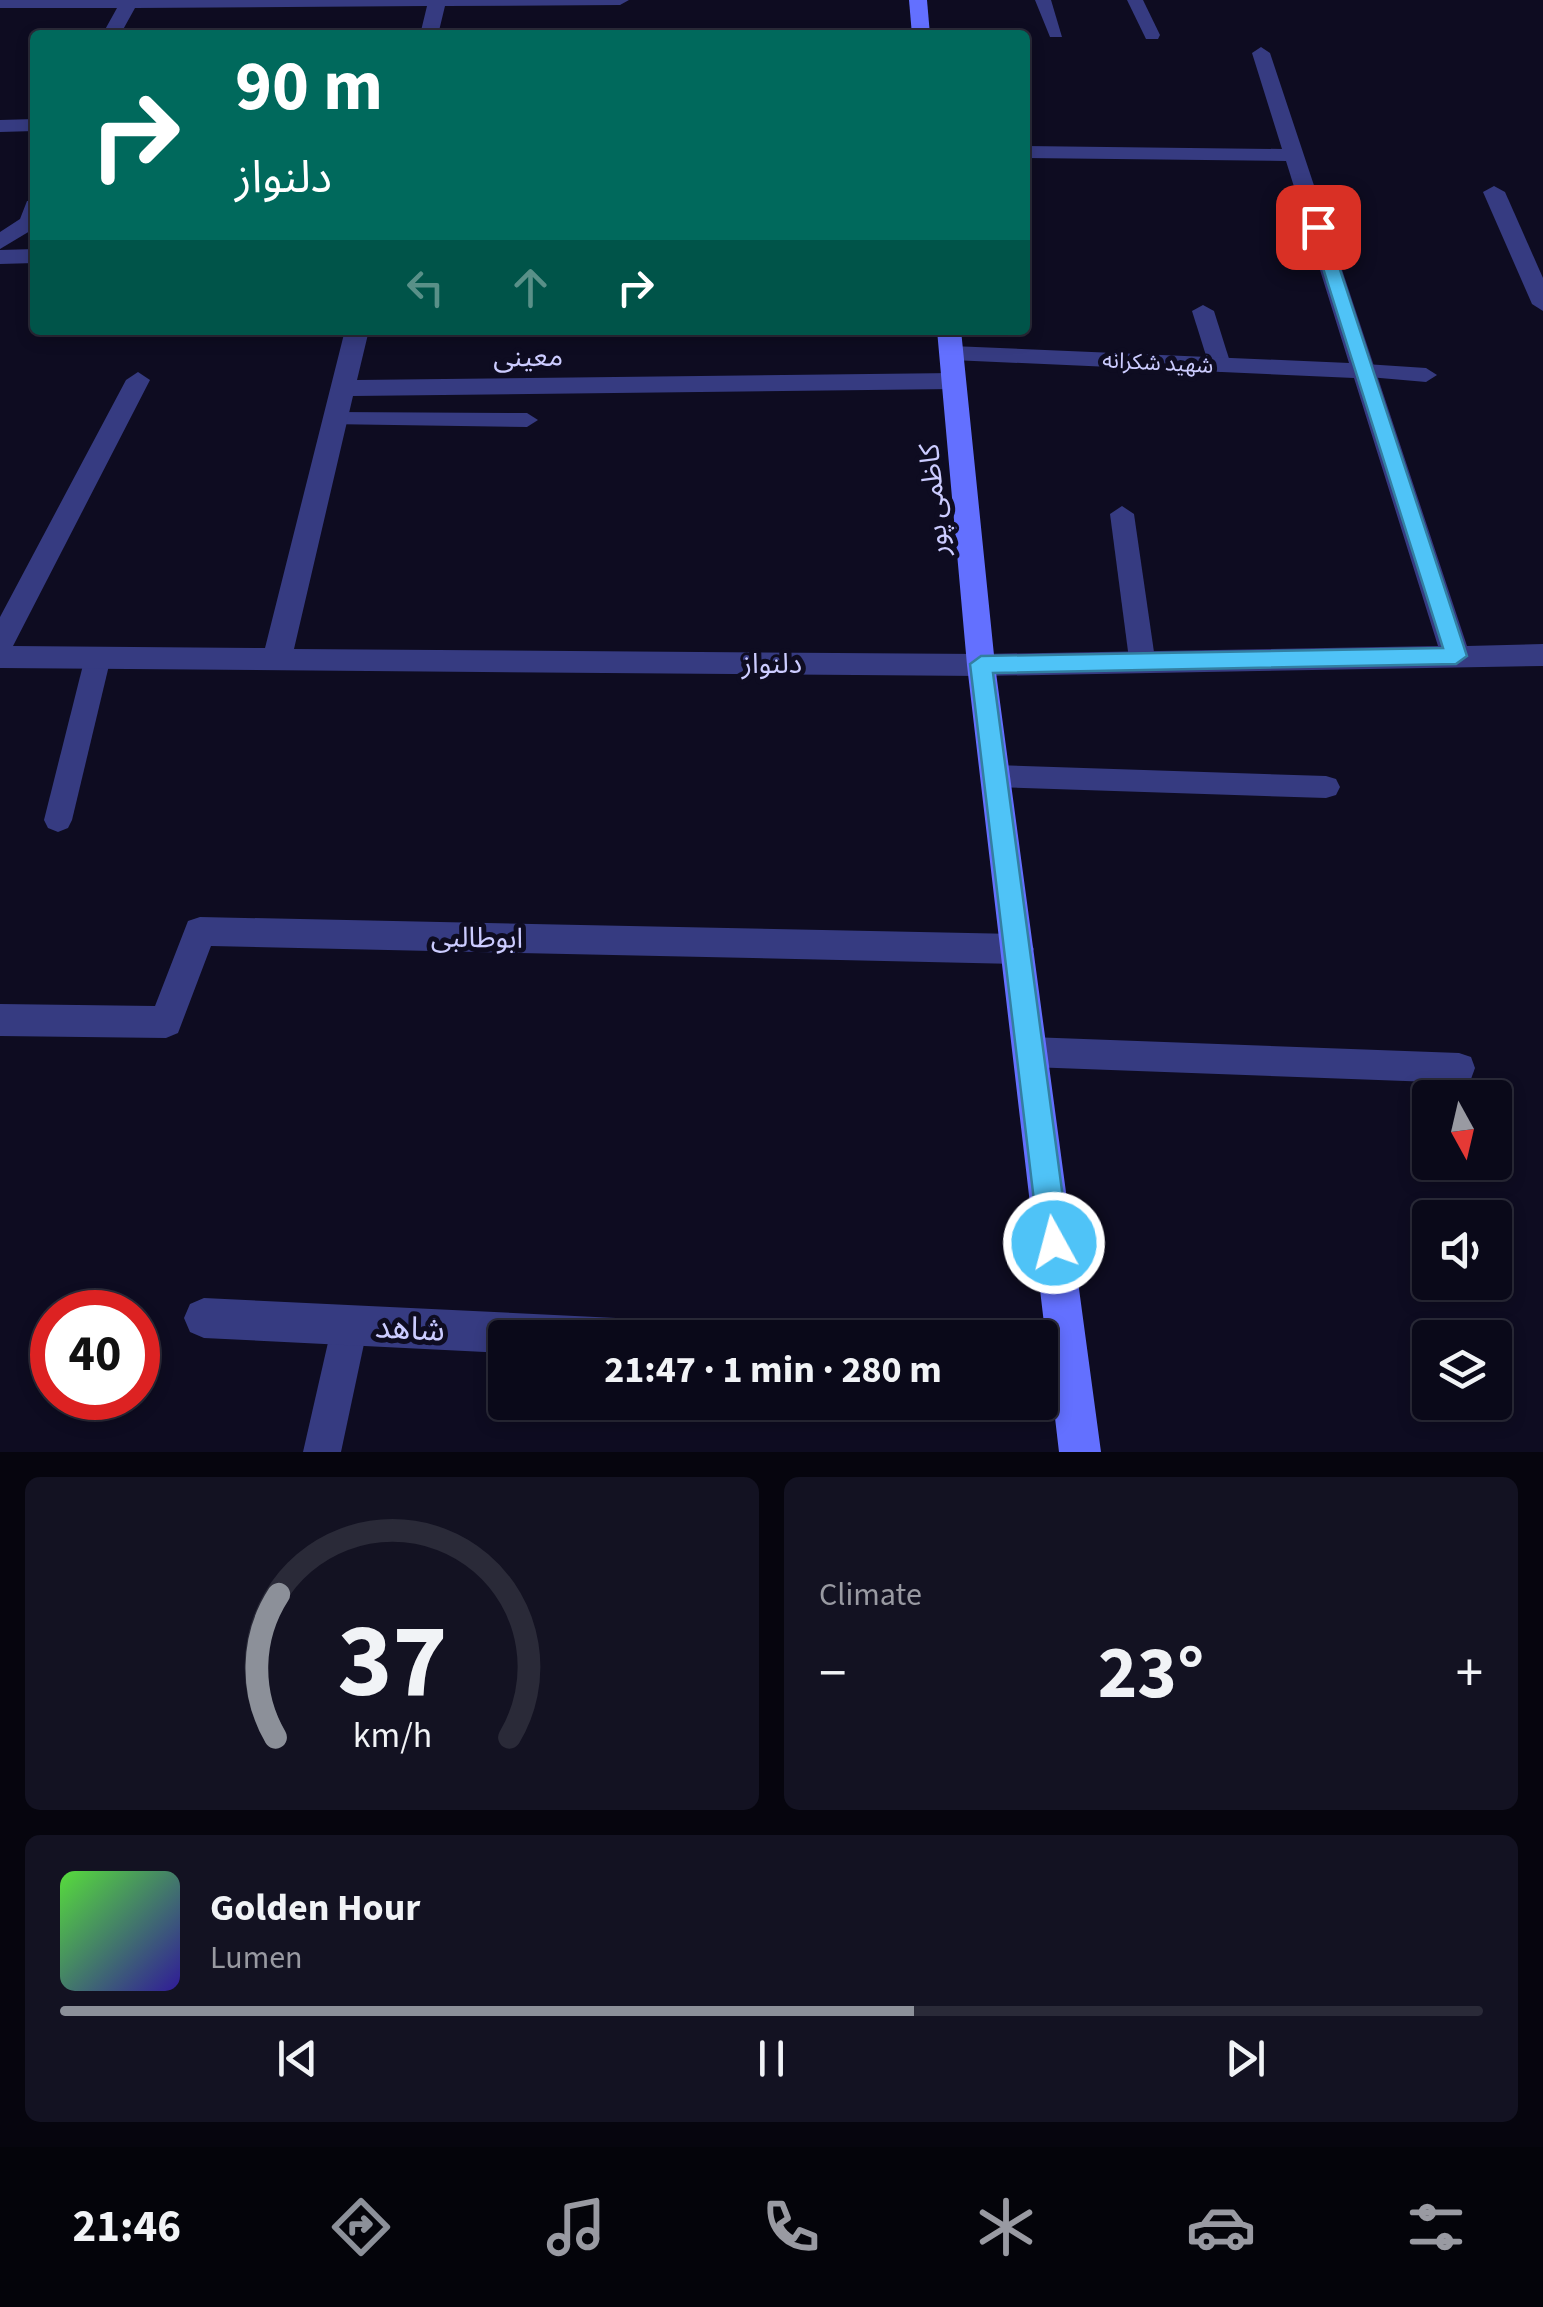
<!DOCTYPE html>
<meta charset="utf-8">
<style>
body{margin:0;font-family:"Source Sans 3","Noto Sans Arabic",sans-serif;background:#131222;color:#f1f3f6;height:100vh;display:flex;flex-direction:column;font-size:38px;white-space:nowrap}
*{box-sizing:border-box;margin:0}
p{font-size:32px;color:#999aa2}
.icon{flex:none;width:55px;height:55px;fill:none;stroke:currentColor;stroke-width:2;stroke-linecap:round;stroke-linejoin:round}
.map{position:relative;height:1452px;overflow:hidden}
.drawer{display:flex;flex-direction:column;gap:25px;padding:25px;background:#06050e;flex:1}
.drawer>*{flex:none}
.top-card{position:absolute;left:30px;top:30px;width:1000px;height:305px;border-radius:10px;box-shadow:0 5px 15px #0003,0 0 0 2px #2a2a38;background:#00695c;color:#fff;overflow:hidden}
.needle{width:65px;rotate:172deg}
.fabs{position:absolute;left:1412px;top:1080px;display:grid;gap:20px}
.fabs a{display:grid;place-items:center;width:100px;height:100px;border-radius:10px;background:#0a0919;box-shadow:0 5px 15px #0003,0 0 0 2px #2a2a38;font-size:50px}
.speed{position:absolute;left:30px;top:1290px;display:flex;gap:20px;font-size:50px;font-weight:700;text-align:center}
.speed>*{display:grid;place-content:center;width:130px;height:130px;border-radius:50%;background:#0a0919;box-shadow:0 5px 15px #0003,0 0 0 2px #2a2a38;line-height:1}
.speed .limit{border:15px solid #d22;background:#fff;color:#111}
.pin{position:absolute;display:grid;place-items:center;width:85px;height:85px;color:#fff;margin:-42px;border-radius:20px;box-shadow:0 5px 15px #0006}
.me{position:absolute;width:110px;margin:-55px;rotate:353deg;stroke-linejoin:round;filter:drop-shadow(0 0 8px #0008)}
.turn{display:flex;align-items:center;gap:35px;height:210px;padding:0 40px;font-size:45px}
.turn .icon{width:130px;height:130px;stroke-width:2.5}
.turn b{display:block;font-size:70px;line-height:85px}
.lanes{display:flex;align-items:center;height:95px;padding:0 40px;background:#0003;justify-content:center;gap:50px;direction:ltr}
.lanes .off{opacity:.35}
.big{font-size:75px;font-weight:700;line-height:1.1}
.drawer .tile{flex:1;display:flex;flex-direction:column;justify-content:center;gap:15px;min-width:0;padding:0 35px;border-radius:15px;background:#131222}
.drawer .dial{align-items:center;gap:0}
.dial svg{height:260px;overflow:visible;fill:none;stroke:#2a2a38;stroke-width:7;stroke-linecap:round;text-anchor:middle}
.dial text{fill:#f1f3f6;stroke:none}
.song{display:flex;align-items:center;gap:30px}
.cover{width:120px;height:120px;border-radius:15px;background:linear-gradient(135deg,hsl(110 70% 55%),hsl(250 70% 35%))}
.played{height:10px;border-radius:5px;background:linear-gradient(90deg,#8c9099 60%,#2a2a38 60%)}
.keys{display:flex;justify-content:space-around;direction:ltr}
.heat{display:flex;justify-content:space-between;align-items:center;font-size:55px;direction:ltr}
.drawer .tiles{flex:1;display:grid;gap:25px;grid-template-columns:1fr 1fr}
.tile:last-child{grid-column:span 2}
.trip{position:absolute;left:488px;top:1320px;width:570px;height:100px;border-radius:10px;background:#0a0919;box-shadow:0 5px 15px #0003,0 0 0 2px #2a2a38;font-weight:700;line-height:100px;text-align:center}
.tabs{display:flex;height:160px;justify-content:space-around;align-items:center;background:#04040a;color:#999aa2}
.tabs .icon{width:70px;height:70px}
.tabs .current{color:#8c9099}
.tabs b{font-size:45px;color:#f1f3f6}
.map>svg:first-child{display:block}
</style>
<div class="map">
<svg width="1543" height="1452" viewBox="0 0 1543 1452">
<rect width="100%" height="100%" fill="#0e0c21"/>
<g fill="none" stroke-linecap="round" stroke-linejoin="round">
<g fill="#363b81" fill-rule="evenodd">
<path d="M1035,0h16l11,37h-12z"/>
<path d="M1127,0h16l17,35 -2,4h-12z"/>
<path d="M1203,305l11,6 17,54 -3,5 -8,2 -11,-7 -17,-54z"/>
<path d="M1365,364l61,4 11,7 -11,7 -69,-6 -3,-5z"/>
<path d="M335,412l192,1 11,7 -11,7 -200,-3 -3,-5z"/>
<path d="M1122,506l12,8 21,145 -13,10 -13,-10 -19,-145z"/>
<path d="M98,647l13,10 -39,163 -4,8 -10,4 -10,-4 -4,-8 41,-163z"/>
<path d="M995,765l331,11 10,3 4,8 -4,8 -10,3 -331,-11 -10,-3 -4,-8 4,-8z"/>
<path d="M1030,1037l429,16 12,4 4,11 -4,11 -12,4 -429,-16 -11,-4 -5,-11 5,-11z"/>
<path d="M350,1307l13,5 5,13 -27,127h-38l29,-127 5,-13z"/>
</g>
<g fill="#363b81" fill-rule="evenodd">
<path d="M0,0h629l-9,5 -175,1 -7,29h-18l7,-29 -292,2 -15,27h-18l15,-27h-117z"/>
<path d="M1261,47l9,6 197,593 76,-2v22l-562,10 -981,-8v-51l126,-237 12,-8 12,8 -137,266 252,2 80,-318h24l-12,50 597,-7 12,8 -12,8 -601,7 -59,253 687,5 457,-8 -84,-268 -402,-18 -12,-7 12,-7 397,17 -63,-202 -261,-3v-12l257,3 -30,-96z"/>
<path d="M35,119v12l-35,1v-12z"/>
<path d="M1494,186l11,6 38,86v33l-11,-7 -49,-112z"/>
<path d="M35,200v28l-35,21v-17l20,-13 7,-18z"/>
<path d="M35,249v14l-35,1v-14z"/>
<path d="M200,917l817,17 12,5 5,10 -5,10 -12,5 -806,-18 -33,87 -12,5 -166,-2v-32l155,2 33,-85z"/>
<path d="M204,1298l412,20 14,6 6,14h-131v15l-301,-15 -14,-6 -6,-14 6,-14z"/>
</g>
<g fill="#6370ff" fill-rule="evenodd">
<path d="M909,0h18l3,35h-18z"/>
<path d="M937,330h24l34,335 106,787h-42l-92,-787z"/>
</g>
</g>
<path fill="#4fc3f7" stroke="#337fa1" stroke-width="2.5" d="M1318,222l8,5 141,429 -11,8 -463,9 76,570 -5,11 -10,4 -10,-4 -5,-11 -69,-579 11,-8 462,-8 -133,-421z"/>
<g text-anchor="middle" stroke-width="10" stroke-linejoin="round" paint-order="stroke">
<g font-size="22" fill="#ccf" stroke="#0e0c21">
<text transform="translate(1158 362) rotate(3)" y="8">شهید شکرانه</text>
</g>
<g font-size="28" fill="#ccf" stroke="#0e0c21">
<text transform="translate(528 356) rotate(-1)" y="10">معینی</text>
<text transform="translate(933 500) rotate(-95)" y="10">کاظمی پور</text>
<text x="772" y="673">دلنواز</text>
<text transform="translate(477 937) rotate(1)" y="10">ابوطالبی</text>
</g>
<g font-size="32" fill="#ccf" stroke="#0e0c21">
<text transform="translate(410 1328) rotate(3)" y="11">شاهد</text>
</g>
</g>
</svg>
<div class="fabs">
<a><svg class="needle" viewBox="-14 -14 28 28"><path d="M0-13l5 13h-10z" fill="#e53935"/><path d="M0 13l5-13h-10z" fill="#999aa2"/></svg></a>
<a><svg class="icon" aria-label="sound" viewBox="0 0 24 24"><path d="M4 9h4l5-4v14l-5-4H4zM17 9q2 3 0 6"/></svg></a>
<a><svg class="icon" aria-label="layers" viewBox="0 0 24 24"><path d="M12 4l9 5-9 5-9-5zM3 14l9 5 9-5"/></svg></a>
</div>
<div class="speed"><div class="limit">40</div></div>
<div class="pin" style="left:1318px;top:227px;background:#d93025"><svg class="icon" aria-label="arrive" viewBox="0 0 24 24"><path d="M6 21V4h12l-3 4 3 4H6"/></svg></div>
<svg class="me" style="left:1054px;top:1243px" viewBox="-20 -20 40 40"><circle r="17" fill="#4fc3f7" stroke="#fff" stroke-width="3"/><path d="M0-11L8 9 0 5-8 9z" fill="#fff"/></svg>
<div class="trip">21:47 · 1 min · 280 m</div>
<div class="top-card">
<div class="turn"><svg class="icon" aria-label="right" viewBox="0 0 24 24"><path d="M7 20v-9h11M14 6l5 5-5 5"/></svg><div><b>90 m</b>دلنواز</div></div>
<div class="lanes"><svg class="icon off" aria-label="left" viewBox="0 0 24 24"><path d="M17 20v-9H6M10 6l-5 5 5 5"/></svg><svg class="icon off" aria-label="ahead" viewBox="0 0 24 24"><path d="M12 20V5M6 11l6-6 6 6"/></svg><svg class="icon" aria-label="right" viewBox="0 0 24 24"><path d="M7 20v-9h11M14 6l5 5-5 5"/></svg></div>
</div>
</div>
<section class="drawer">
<div class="tiles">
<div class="tile dial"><svg viewBox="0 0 100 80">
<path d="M14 69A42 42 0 1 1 86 69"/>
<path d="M14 69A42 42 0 0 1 15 25" stroke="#8c9099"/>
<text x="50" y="56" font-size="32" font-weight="700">37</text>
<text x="50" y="72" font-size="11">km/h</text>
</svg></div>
<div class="tile"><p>Climate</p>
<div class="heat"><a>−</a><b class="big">23°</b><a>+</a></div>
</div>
<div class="tile">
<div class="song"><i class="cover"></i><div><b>Golden Hour</b><p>Lumen</p></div></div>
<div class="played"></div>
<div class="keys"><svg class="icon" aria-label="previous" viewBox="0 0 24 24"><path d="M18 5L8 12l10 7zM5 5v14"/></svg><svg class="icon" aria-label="pause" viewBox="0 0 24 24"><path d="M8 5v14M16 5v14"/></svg><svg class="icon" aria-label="next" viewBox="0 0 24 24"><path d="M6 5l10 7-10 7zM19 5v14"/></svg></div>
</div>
</div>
</section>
<nav class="tabs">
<b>21:46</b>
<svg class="icon current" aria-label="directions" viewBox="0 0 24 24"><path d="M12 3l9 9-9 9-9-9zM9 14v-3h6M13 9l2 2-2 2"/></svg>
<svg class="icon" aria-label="music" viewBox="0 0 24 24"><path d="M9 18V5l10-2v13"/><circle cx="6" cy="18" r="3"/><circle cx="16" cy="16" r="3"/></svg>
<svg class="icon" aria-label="phone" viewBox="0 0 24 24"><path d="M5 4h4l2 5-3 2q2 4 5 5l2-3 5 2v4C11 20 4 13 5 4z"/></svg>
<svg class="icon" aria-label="climate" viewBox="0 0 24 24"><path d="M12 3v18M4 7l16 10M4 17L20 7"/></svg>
<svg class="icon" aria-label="car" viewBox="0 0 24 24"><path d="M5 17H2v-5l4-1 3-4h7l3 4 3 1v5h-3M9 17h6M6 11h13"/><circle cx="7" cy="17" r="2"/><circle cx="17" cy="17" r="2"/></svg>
<svg class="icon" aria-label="filters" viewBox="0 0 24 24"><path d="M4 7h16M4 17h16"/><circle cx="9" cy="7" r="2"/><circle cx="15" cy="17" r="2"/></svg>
</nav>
